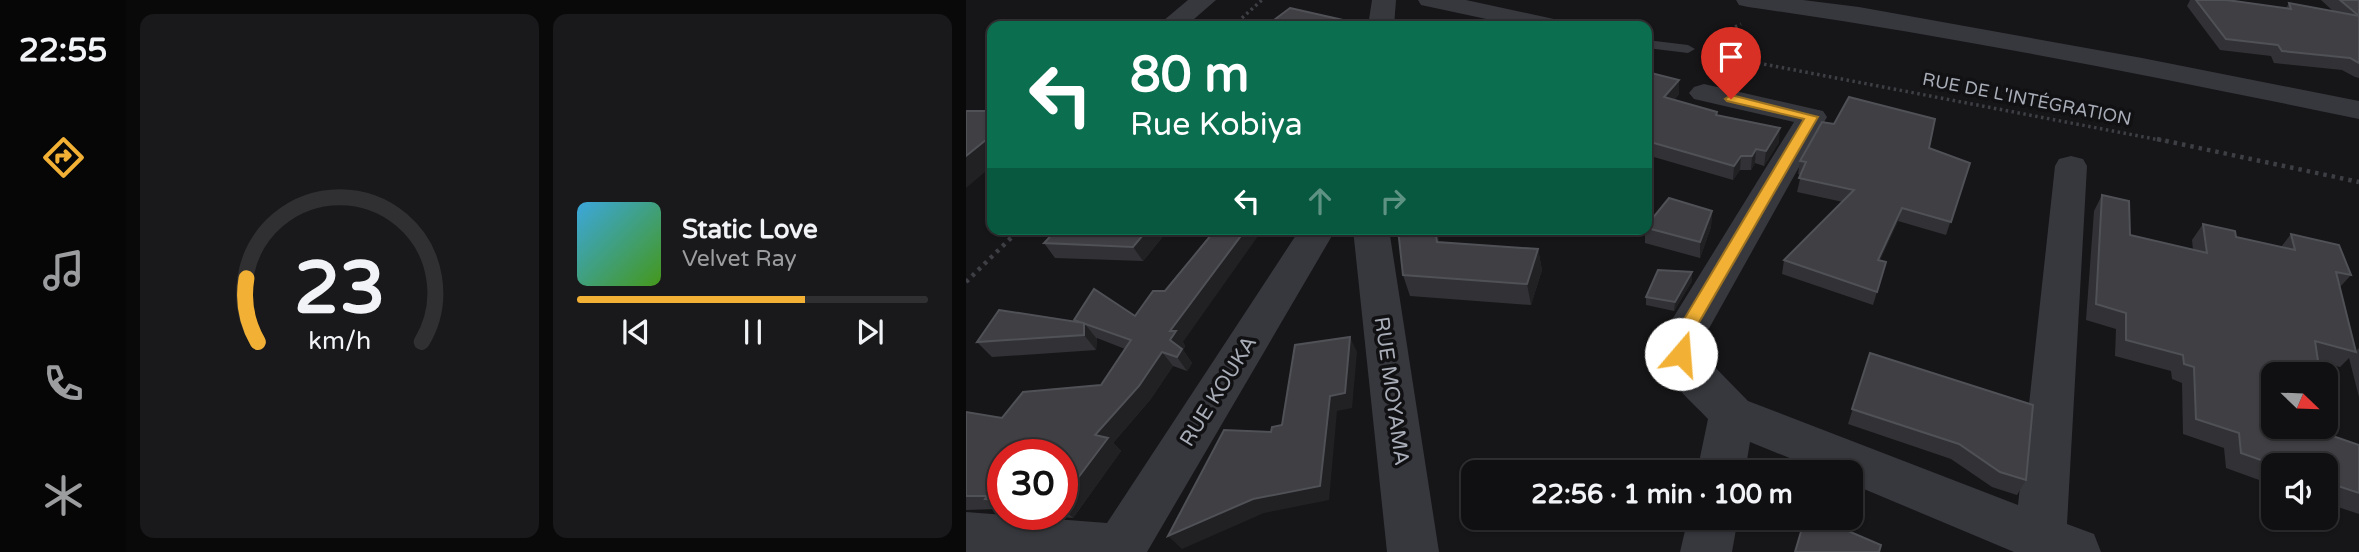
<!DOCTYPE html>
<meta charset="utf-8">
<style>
body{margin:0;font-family:"Varela Round",sans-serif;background:#19191b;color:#f1f3f6;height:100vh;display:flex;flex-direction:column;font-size:26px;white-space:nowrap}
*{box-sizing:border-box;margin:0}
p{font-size:23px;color:#9c9d9f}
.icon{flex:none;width:38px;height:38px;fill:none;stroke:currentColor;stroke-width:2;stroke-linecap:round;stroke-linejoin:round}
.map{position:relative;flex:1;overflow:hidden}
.details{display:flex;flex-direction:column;gap:14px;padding:14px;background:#09090a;width:840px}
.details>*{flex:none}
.guide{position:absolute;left:21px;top:21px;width:665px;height:214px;border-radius:14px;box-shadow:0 2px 5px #0004,0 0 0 2px #303032;background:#0b6e4f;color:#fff;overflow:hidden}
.needle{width:46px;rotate:113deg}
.controls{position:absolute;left:1295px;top:362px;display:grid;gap:14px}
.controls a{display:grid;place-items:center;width:77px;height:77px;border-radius:14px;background:#101012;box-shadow:0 2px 5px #0004,0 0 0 2px #303032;font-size:35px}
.speed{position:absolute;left:21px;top:439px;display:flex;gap:14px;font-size:35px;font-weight:700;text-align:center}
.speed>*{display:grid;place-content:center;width:91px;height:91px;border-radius:50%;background:#101012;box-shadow:0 2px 5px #0004,0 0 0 2px #303032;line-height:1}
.speed .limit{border:10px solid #d22;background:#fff;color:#111}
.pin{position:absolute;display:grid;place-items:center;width:60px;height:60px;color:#fff;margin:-72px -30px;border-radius:50% 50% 50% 0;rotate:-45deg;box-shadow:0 0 7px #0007}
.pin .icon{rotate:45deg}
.me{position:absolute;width:77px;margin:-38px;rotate:18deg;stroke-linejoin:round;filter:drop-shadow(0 0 5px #0008)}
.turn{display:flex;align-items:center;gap:24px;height:147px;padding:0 28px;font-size:32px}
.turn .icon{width:91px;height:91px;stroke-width:2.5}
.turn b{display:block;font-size:49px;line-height:60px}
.lanes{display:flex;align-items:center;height:66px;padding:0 28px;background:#0003;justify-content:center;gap:35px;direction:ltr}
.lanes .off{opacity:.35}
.details .widget{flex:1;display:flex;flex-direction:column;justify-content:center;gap:10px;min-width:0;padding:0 24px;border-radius:14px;background:#19191b}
.details .dial{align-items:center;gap:0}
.dial svg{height:182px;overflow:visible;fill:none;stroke:#303032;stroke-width:7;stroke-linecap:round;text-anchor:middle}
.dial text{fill:#f1f3f6;stroke:none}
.song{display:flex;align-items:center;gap:21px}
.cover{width:84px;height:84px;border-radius:10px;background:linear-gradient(135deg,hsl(200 70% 55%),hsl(100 70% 35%))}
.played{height:7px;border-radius:4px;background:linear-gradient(90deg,#f2b134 65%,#303032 65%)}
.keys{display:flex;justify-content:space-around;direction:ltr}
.details .tiles{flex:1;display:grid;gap:14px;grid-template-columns:repeat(2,1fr)}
.trip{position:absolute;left:495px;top:460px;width:402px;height:70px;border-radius:14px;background:#101012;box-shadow:0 2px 5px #0004,0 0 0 2px #303032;font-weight:700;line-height:70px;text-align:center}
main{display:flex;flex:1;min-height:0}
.dock{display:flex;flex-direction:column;width:126px;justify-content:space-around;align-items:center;background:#060607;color:#9c9d9f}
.dock .icon{width:49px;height:49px}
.dock .selected{color:#f2b134}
.dock b{font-size:32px;color:#f1f3f6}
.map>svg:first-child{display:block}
</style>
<main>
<nav class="dock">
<b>22:55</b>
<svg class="icon selected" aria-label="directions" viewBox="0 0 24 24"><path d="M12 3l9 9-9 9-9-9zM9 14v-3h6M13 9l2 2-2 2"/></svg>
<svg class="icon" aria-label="music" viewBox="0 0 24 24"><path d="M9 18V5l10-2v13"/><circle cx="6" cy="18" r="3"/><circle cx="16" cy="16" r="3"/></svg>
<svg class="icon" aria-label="phone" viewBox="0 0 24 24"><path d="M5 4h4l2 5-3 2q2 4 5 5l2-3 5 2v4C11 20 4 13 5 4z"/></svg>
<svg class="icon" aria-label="climate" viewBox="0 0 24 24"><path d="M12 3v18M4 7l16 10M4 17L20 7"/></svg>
</nav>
<section class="details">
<div class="tiles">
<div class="widget dial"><svg viewBox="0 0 100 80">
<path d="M14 69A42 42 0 1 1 86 69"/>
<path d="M14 69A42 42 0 0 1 9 41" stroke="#f2b134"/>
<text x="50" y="56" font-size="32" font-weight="700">23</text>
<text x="50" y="72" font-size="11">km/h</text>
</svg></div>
<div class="widget">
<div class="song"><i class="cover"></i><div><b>Static Love</b><p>Velvet Ray</p></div></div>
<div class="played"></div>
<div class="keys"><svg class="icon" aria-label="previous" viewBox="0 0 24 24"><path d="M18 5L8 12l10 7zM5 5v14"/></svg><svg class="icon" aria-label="pause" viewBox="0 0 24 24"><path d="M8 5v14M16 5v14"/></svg><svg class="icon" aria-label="next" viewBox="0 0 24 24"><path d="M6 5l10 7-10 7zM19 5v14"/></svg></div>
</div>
</div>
</section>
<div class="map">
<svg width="1393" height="552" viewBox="0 0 1393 552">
<rect width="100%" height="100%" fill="#161618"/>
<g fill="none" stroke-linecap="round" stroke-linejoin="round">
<g stroke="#3d3f44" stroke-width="3.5" stroke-dasharray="2.5 3.5" stroke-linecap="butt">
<path d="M267,26l29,-26"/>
<path d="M742,40l33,-16"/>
<path d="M745,54l454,87"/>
</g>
<g stroke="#3d3f44" stroke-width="4.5" stroke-dasharray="3.5 5" stroke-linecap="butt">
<path d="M1191,139l202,43"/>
<path d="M0,282l54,-53"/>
</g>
<path fill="#37383d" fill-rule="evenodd" d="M681,40l41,5 7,4 -7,4 -41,-5z"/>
<g fill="#37383d" fill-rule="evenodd">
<path d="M222,0h28l-30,26h-29z"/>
<path d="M406,0h24l-2,26h-26z"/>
<path d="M452,0h48l97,21 4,5h-48l-98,-21z"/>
<path d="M770,0h67l56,7 283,51 217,43v18c-203,-42 -406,-83 -611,-112l-9,-2z"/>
<path d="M738,84l119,27 4,6 -120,215 -4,23 45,46 270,104 37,-339 4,-7 12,-3 12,3 4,7 -20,358 27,10 7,18h-87l-162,-68v-12h-28l-74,-30 -5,30h-48l11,-53c-15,-17 -48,-42 -48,-66 0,-7 4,-16 5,-22l129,-209 -100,-23 -5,-6 5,-6z"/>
<path d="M334,229h36l-189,323h-181v-40l141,11z"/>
<path d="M387,229h36l50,323h-52z"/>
<path d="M722,518h50l-6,34h-52z"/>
</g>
</g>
<g fill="#323236">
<path d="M1224,0h37l59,8 3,-5 45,9 -13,-12h38v78l-4,-1 -13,-7 -68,-7 -3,-7 -51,-6 -33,-44z"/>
<path d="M681,72l32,22 -5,6 43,12v3l62,27 -15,24 -9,-3 -4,7h-11l-7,10 -86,-25z"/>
<path d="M963,148l41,15 -24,72 -48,-14 -18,39 6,2 -13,43 -91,-31 2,-14 59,-58 -46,-10 4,-17 -3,-1 2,-13z"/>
<path d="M1136,195l28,40 63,15 -1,-10 11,-16 33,13 45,10 10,-13 60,41 -11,12 16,64 3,-3v49l-10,-39 -9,9 -22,-5 -45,12 51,59 35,12v69l-33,-11v-37h-53v19l-47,-17 -2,-20 -41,-14 -1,-51 -10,-4 -1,-8 -56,-15 1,-27 -30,-9 8,-109z"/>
<path d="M746,211l-1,16 -11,31 -55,-15v-14h2v-4z"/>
<path d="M203,229l-26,32 -88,-3 -11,-15z"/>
<path d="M432,229h39l2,13 99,7 4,21 -11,35 -121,-9 -7,-21z"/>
<path d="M726,281l-18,30 -28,-6v-8z"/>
<path d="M169,316l48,26 2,4 -2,4 9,13 -5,8 -14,-5 -23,34 -37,43 8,8 -48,67 -41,-4h30v-59h-59v57l-5,-3 -32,1v-98l36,6 99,-33 24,-36 -28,-11 -1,12 -104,7 -15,-15 99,-20 -2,-2z"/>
<path d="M904,353l156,127 -9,15 -25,-8 -41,-28 -103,-35z"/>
</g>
<g fill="#212124">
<path d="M713,80v14l-15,17v-14z"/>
<path d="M814,128l-1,14 -15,24 2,-15z"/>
<path d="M26,135v31l-26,22v-32z"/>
<path d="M790,149l-1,14 -4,7 1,-14z"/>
<path d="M775,156l-1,14 -7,10 1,-14z"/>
<path d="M936,208l-4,13 -24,52 4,-13z"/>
<path d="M746,211l-1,16 -11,31v-16z"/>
<path d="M182,229h21l-26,32 -10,-14z"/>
<path d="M280,229h17l-80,113 2,4 -2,4 9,13 -5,8 -10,-14 -7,-17v-9z"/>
<path d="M469,229h2l5,34 -5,-21z"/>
<path d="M572,249l4,21 -11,35 -4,-21z"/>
<path d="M726,272v9l-18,30 1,-9z"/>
<path d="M118,323l13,16 -1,11 -12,-15z"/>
<path d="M384,337l7,15 -5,56 -15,3 -8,89 -65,13 -82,36 -14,-13 162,-140z"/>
<path d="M196,352l11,14 -23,34 -37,43 8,8 -48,67 -11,-10v-9l33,-64z"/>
</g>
<g fill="#3f3f44" stroke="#4f5156" stroke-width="2">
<path d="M1230,0h31l64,9 -2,-6 70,13v47l-9,-5 -68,-7 -4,-6 -52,-6z"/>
<path d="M1374,0h19v16z"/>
<path d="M324,8l66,15 -2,3h-88z"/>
<path d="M458,22l85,4h-87z"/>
<path d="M681,72l32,8 -15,17 53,15 -1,3 64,13 -14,23 -10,-2 -4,7h-11l-7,10 -87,-25z"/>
<path d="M883,97l86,22 -6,29 41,15 -19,59 -49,-14 -24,52 8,2 -9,30 -93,-32 70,-70 -55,-12 7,-16 -6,-1 22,-39 12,2z"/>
<path d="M0,111h26v24l-26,21z"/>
<path d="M1136,195l27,6 1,34 77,18 -4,-29 32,7 1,6 59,13 -4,-16 48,11 12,30 -15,-3 20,80 -41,-11 5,33h-47v53h50l1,6 35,12v48l-33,-11v-16h-48l-37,-13 -2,-20 -43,-14 -2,-52 -10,-3 -1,-9 -57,-15v-27l-30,-9z"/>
<path d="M703,198l43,13 -12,31 -53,-14v-3z"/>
<path d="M91,229h91l-15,18 -89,-4z"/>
<path d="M250,229h30l-76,102h6l-6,9 12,9 -5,8 -15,-5 -23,34 -44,49 13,3 -46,61v-44h-59v45l-18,-1 2,-3h-21v-84l36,6 21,-26 78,-7 30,-45 -57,-20 20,-31 41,27 18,-25h12z"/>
<path d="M432,229h37l2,13 101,7 -11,35 -124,-9z"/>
<path d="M692,270l34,2 -17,30 -29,-5z"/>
<path d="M33,310l85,13v12l-107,7z"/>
<path d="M384,337l-5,56 -15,3 -10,90 -67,13 -85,37 56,-106 47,2 1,-5 10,-2 13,-80z"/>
<path d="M904,353l163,52 -7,75 -26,-8 -41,-28 -107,-35z"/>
<path d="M839,518h13l63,27 -2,7h-84z"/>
</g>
<path fill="#f2b134" stroke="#9d7322" stroke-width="2" d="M765,95l87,22 -124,214 -7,27 -6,2 -9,-6 5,-23 127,-212 -77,-18 -2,-2z"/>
<g text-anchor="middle" stroke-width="7" stroke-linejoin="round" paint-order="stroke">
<g font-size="18" fill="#a8adb8" stroke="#111113">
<text transform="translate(1061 99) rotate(11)" y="6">RUE DE L'INTÉGRATION</text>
</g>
<g font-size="21" fill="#a8adb8" stroke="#111113">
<text transform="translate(252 391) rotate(-58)" y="7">RUE KOUKA</text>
<text transform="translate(426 391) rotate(82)" y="7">RUE MOYAMA</text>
</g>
</g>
</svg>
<div class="controls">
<a><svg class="needle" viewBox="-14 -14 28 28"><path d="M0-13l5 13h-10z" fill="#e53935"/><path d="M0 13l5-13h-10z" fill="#9c9d9f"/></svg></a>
<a><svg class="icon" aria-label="sound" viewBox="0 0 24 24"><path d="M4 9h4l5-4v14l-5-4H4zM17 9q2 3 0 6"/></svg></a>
</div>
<div class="speed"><div class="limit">30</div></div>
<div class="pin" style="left:765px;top:99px;background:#d93025"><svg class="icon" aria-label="arrive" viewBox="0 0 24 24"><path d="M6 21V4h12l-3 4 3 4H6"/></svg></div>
<svg class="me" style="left:715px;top:354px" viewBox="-20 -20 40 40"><circle r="19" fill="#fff"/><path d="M0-13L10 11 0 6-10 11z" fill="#f2b134"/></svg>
<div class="trip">22:56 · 1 min · 100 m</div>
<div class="guide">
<div class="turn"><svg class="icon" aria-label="left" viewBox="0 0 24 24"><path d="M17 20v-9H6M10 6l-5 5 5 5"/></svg><div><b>80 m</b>Rue Kobiya</div></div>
<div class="lanes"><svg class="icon" aria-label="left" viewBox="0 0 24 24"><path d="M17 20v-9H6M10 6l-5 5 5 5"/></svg><svg class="icon off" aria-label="ahead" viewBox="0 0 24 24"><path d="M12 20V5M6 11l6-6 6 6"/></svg><svg class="icon off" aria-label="right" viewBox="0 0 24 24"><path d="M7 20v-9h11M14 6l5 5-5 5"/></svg></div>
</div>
</div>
</main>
